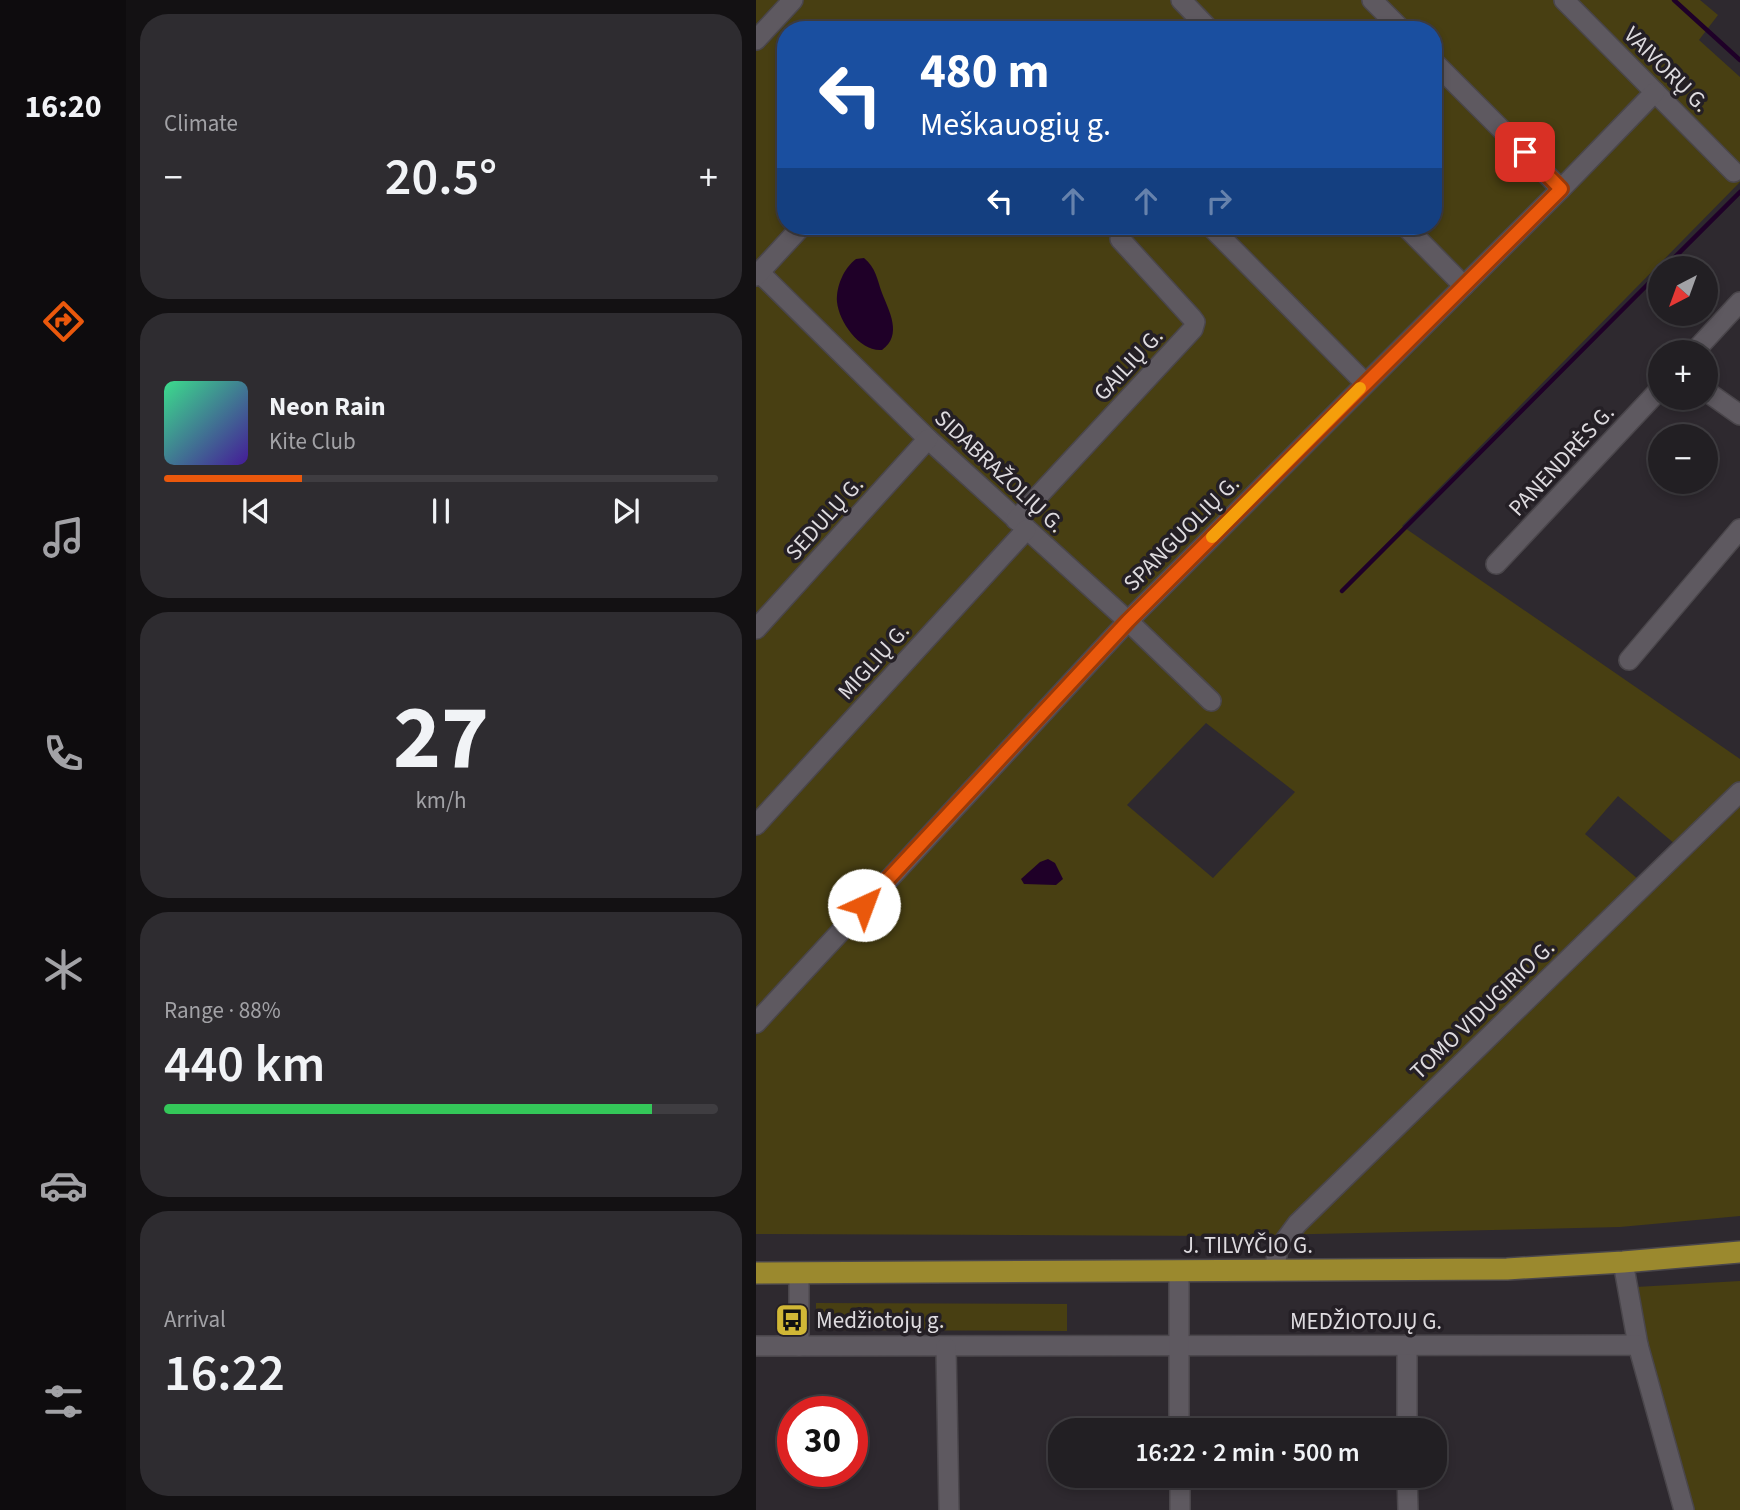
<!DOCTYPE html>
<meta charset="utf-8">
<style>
body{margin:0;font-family:"Source Sans 3",sans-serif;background:#2e2c30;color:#f1f3f6;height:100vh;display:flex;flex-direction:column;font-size:26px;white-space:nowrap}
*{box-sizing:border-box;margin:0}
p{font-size:23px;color:#a2a2a6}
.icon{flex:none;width:38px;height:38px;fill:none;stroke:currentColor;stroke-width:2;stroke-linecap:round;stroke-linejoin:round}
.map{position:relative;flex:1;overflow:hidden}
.drawer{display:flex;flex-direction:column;gap:14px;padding:14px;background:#131113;width:630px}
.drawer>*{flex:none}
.hud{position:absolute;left:21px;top:21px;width:665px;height:214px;border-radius:28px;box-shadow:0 4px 10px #0003,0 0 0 2px #3f3d41;background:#1a4fa0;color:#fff;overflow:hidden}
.needle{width:46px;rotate:221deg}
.fabs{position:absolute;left:892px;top:256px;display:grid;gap:14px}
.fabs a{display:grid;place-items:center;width:70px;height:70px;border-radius:50%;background:#221f23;box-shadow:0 4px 10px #0003,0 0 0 2px #3f3d41;font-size:35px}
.speed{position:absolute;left:21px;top:1396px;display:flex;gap:14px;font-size:35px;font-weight:700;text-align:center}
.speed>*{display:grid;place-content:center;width:91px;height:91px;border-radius:50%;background:#221f23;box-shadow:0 4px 10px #0003,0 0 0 2px #3f3d41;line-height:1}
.speed .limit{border:10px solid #d22;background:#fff;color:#111}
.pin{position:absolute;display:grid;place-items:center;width:60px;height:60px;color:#fff;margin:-30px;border-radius:14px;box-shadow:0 4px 10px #0006}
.me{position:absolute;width:77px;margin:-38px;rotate:43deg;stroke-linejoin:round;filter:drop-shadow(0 0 5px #0008)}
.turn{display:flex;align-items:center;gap:24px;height:147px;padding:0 28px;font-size:32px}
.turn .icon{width:91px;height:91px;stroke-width:2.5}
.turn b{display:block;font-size:49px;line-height:60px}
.lanes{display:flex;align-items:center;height:66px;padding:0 28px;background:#0003;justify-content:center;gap:35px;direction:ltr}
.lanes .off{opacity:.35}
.big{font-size:52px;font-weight:600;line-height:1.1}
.drawer .widget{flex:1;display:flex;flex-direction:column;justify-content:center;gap:10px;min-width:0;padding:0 24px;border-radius:28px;background:#2e2c30}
.drawer .dial{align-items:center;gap:0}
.dial b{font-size:91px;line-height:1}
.song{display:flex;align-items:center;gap:21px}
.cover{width:84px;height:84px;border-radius:10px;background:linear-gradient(135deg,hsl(150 70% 55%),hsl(260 70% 35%))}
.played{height:7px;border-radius:4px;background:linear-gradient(90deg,#ea580c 25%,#3f3d41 25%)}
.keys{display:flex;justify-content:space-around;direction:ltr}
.heat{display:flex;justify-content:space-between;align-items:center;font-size:38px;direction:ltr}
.charge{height:10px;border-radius:5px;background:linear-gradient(90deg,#34c759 88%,#3f3d41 0)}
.trip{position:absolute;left:292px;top:1418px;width:399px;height:70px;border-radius:28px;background:#221f23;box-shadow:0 4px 10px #0003,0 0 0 2px #3f3d41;font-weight:600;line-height:70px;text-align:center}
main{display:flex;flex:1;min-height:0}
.dock{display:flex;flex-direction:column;width:126px;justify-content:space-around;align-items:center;background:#0e0c0e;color:#a2a2a6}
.dock .icon{width:49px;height:49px}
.dock .current{color:#ea580c}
.dock b{font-size:32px;color:#f1f3f6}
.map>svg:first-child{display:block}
</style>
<main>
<nav class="dock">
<b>16:20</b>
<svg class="icon current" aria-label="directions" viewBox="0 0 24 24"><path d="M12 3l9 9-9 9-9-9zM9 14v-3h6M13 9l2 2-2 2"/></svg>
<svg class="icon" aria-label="music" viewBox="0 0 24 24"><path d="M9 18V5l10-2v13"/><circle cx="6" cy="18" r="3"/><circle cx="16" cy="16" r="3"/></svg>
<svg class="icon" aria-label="phone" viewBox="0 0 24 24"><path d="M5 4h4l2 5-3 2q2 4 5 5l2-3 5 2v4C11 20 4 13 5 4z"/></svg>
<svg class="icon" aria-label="climate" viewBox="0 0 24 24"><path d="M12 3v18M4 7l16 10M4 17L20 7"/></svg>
<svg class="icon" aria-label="car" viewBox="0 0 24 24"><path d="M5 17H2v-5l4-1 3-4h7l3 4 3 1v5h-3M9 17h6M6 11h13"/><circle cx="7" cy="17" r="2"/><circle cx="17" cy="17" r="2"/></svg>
<svg class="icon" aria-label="filters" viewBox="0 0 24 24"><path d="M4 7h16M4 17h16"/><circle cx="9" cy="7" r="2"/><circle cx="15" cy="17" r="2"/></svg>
</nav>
<section class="drawer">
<div class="widget"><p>Climate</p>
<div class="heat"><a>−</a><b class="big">20.5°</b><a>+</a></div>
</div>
<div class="widget">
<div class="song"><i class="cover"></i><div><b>Neon Rain</b><p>Kite Club</p></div></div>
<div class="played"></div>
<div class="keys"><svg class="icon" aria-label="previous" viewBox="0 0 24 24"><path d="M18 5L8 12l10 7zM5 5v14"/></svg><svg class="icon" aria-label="pause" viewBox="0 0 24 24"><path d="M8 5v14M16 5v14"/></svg><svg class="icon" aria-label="next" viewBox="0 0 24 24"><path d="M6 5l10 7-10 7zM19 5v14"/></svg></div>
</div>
<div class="widget dial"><b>27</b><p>km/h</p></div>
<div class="widget"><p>Range · 88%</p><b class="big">440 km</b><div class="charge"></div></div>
<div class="widget"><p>Arrival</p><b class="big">16:22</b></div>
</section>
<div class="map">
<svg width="984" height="1510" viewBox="0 0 984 1510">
<rect width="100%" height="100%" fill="#2e292f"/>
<g fill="#483f12" fill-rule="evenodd">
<path d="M0,0h944l18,15 -19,25 41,37v105l-338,344 338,233v457l-120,11 -394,9 -470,-2zM30,30h647v196h-647zM450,723l89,69 -82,86 -86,-73zM862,796l70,59 -36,36 -67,-57z"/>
<path d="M984,1281v229h-49l-46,-175 -9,-48z"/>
<path d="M60,1303l251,1v27l-251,-1z"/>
</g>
<g fill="#1f0028">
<path d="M108,258c12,10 13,21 18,35 7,18 21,42 0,57 -22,2 -43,-28 -45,-48 -1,-16 7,-34 19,-43z"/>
<path d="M292,859l7,4 8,16 -7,6 -32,-1 -3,-5 19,-17z"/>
</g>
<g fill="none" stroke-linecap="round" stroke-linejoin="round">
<g stroke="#1f0028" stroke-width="4.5">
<path d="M918,0l66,60"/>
<path d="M908,268l76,-76"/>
<path d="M586,591l319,-320"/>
</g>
<g stroke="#4a464b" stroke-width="22">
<g id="minor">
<path d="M425,0l29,30"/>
<path d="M616,0l30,30"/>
<path d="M808,0l170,172"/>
<path d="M0,40l37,-40"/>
<path d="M677,61l128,128"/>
<path d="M454,226l155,157"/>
<path d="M649,226l59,60"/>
<path d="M3,272l169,167 200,182 83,80"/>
<path d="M0,276l46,-50"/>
<path d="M938,352l46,-50"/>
<path d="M950,391l34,24"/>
<path d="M260,520l177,-191 2,-7 -3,-4 -72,-79"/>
<path d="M740,564l165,-176"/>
<path d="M0,629l172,-190"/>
<path d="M873,660l111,-131"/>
<path d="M0,825l270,-295"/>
<path d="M0,1023l372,-402 433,-432 94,-97"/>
<path d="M867,1262l15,83"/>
<path d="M518,1271l4,-21 19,-26 443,-432"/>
<path d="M43,1273v73"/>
<path d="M651,1345v85"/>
<path d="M0,1346l882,-1 46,165"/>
<path d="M190,1347l3,163"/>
<path d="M423,1430v-158"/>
<path d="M424,1475v35"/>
<path d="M651,1475l1,35"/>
</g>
</g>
<g stroke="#4a464b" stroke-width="24">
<path id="major" d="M0,1273l751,-4 116,-7 117,-10"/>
</g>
<use href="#minor" stroke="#5e5960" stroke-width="19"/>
<use href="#major" stroke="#9b892e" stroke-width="21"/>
</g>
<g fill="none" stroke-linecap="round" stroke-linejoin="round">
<g stroke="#983908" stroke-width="18">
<path id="route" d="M108,905l264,-284 433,-432 -36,-37"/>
</g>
<use href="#route" stroke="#ea580c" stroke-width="12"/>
<path stroke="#f59e0b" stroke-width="12" d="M456,537l148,-149"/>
</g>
<defs>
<g id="bus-square" transform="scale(1.75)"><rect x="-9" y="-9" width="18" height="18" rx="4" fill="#d1b736" stroke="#241f25"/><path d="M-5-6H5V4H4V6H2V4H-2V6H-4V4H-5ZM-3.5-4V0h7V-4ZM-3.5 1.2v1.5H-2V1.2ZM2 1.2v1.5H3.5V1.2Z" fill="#111"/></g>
</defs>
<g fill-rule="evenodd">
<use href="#bus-square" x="36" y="1320"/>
</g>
<g text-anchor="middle" stroke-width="7" stroke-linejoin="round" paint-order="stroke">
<g font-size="23" fill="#dedbdf" stroke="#241f25">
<text transform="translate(911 69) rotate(45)" y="8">VAIVORŲ G.</text>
<text transform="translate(372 364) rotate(-47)" y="8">GAILIŲ G.</text>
<text transform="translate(805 460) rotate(-47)" y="8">PANENDRĖS G.</text>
<text transform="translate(244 471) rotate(43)" y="8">SIDABRAŽOLIŲ G.</text>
<text transform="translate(68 518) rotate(-48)" y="8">SEDULŲ G.</text>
<text transform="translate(425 533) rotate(-45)" y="8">SPANGUOLIŲ G.</text>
<text transform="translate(117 661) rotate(-48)" y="8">MIGLIŲ G.</text>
<text transform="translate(726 1009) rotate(-44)" y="8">TOMO VIDUGIRIO G.</text>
<text x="492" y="1253">J. TILVYČIO G.</text>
<text x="610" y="1329">MEDŽIOTOJŲ G.</text>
</g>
<g font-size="23" fill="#dedbdf" stroke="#241f25" text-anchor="start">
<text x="60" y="1328">Medžiotojų g.</text>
</g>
</g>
</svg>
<div class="fabs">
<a><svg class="needle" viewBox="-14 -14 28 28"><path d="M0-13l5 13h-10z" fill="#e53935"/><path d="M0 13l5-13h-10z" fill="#a2a2a6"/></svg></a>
<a>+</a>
<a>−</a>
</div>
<div class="speed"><div class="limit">30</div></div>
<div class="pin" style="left:769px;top:152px;background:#d93025"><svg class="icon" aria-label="arrive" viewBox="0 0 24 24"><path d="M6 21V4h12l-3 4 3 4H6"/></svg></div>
<svg class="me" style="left:108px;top:905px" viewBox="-20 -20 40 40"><circle r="19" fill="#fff"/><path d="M0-13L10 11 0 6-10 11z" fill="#ea580c"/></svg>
<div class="trip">16:22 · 2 min · 500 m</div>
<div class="hud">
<div class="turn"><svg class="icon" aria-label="left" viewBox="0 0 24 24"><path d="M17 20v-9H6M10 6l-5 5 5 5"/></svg><div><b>480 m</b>Meškauogių g.</div></div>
<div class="lanes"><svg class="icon" aria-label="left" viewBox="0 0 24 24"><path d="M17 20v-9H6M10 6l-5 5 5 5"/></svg><svg class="icon off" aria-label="ahead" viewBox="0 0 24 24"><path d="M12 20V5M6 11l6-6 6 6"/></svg><svg class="icon off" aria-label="ahead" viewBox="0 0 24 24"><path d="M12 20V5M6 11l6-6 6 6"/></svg><svg class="icon off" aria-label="right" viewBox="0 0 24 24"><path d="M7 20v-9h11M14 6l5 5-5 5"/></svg></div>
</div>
</div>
</main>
